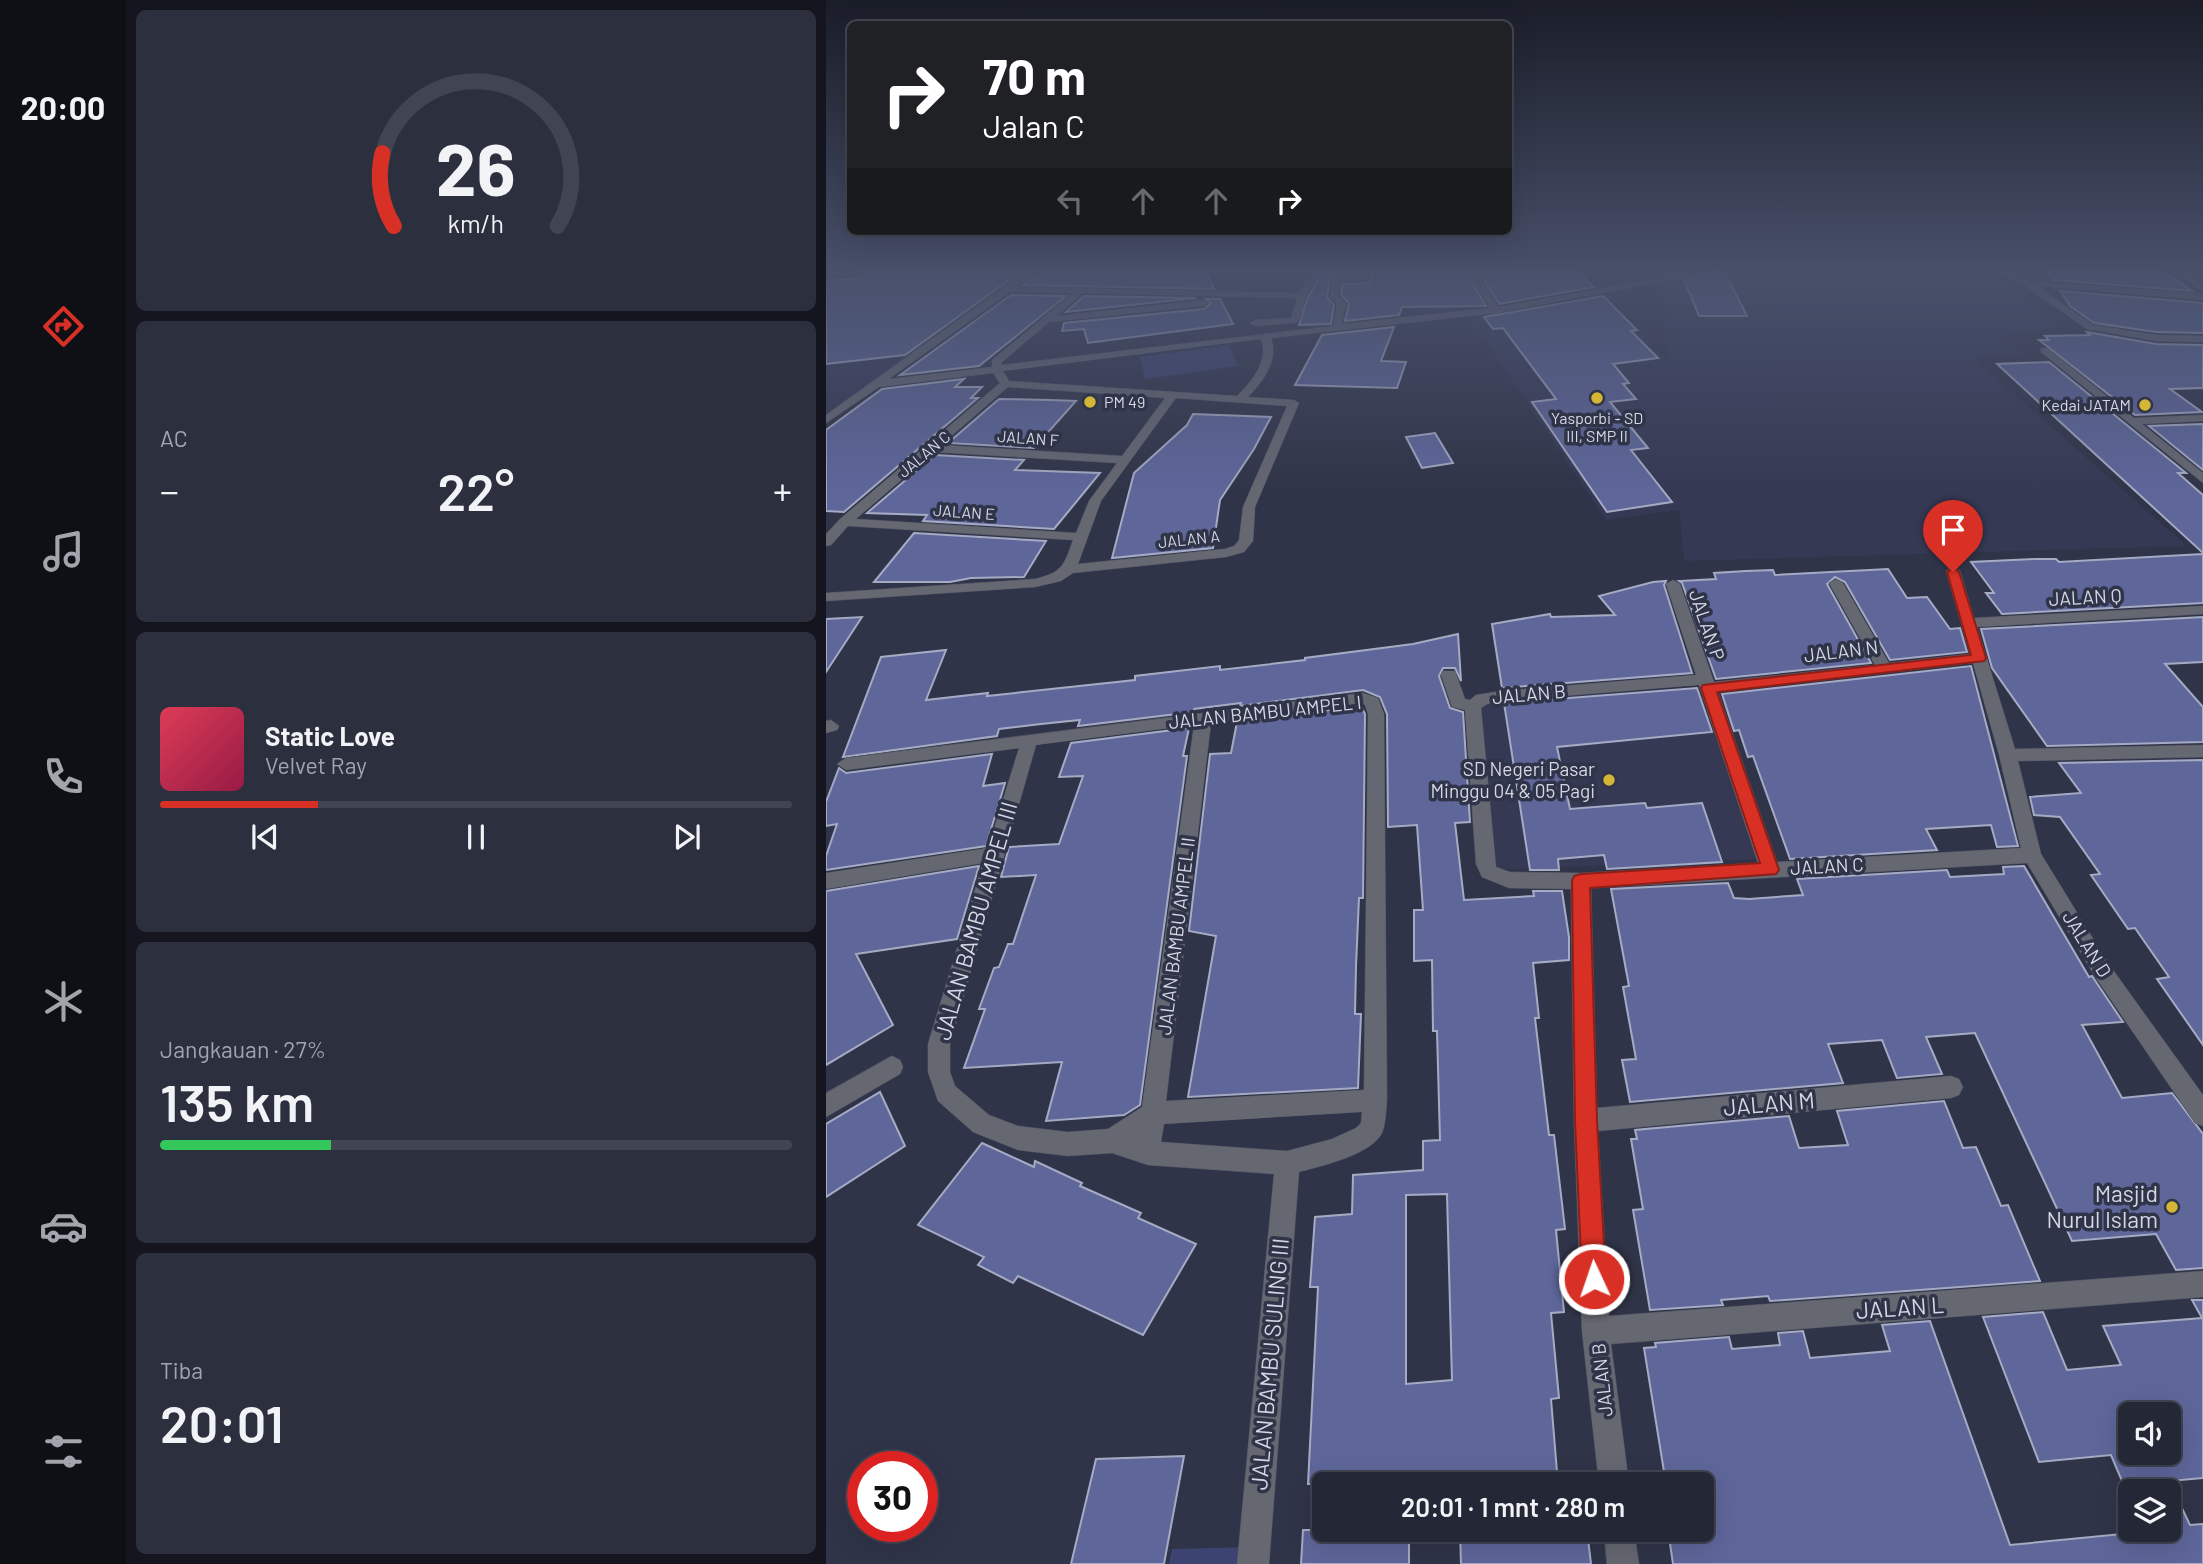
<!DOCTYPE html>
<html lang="id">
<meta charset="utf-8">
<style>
body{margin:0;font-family:Barlow,sans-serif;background:#2c2f3e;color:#f1f3f6;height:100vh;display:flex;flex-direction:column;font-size:26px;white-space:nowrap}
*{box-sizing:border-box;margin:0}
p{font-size:23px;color:#a3a5ad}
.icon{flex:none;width:38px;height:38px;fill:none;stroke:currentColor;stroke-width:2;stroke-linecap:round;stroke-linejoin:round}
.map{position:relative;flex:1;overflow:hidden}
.panel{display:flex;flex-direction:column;gap:10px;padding:10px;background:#14151e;width:700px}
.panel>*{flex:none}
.banner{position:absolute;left:21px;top:21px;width:665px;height:214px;border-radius:10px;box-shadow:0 7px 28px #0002,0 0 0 2px #414451;background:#202124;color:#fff;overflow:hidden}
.buttons{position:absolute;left:1292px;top:1402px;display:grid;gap:14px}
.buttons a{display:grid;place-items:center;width:63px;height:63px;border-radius:10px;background:#242736;box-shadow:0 7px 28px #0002,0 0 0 2px #414451;font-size:35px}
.speed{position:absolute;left:21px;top:1451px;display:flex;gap:14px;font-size:35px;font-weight:700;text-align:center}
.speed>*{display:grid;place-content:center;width:91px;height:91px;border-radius:50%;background:#242736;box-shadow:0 7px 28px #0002,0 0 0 2px #414451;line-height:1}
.speed .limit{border:10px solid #d22;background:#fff;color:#111}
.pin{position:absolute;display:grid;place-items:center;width:60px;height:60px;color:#fff;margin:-72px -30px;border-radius:50% 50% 50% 0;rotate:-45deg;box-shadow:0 0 7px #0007}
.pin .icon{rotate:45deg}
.me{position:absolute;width:77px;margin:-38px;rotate:357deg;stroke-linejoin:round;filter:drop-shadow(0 0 5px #0008)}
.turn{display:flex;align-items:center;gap:24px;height:147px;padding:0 21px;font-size:32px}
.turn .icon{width:91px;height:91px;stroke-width:2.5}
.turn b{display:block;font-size:49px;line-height:60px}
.lanes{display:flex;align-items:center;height:66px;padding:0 21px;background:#0003;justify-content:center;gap:35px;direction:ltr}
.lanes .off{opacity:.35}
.big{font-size:52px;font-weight:600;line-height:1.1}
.panel .tile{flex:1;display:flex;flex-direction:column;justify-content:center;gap:10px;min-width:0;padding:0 24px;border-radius:10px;background:#2c2f3e}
.panel .dial{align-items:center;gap:0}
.dial svg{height:182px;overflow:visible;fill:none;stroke:#414451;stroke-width:7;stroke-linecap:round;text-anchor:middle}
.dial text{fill:#f1f3f6;stroke:none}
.song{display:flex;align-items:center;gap:21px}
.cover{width:84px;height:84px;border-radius:10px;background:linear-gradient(135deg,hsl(350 70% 55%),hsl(340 70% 35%))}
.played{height:7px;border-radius:4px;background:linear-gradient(90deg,#d93025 25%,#414451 25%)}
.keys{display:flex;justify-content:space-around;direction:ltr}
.heat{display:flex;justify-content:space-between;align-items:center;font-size:38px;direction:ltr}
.charge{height:10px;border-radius:5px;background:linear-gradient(90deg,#34c759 27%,#414451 0)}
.trip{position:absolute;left:486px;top:1472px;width:402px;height:70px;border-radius:10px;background:#242736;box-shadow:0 7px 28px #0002,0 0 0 2px #414451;font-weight:600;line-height:70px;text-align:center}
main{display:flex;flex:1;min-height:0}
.tabs{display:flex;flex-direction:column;width:126px;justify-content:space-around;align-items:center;background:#0e1016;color:#a3a5ad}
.tabs .icon{width:49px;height:49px}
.tabs .on{color:#d93025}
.tabs b{font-size:32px;color:#f1f3f6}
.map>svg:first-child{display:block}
</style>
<main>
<nav class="tabs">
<b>20:00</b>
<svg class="icon on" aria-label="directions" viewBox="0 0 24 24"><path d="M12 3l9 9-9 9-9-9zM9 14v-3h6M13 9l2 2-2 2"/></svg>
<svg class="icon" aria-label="music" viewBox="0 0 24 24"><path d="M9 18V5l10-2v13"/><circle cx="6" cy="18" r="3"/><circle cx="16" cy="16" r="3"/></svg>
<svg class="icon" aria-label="phone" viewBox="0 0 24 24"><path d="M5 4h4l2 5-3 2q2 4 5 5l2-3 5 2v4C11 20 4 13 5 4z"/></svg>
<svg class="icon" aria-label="climate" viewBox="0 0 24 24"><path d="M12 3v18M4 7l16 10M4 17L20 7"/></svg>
<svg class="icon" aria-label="car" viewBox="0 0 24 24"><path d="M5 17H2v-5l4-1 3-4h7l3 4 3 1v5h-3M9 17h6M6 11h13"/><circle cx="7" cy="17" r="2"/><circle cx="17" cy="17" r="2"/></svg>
<svg class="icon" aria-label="filters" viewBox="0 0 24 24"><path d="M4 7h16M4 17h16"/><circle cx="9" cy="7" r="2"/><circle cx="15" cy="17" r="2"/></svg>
</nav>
<section class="panel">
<div class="tile dial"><svg viewBox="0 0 100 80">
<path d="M14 69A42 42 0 1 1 86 69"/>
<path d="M14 69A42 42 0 0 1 9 37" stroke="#d93025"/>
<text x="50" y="56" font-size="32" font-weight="700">26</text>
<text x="50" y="72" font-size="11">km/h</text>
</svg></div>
<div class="tile"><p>AC</p>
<div class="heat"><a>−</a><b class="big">22°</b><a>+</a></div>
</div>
<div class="tile">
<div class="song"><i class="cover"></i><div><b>Static Love</b><p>Velvet Ray</p></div></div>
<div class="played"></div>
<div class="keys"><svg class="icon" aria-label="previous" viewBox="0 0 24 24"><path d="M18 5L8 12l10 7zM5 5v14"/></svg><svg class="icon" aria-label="pause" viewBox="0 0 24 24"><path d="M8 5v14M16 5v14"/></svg><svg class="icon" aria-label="next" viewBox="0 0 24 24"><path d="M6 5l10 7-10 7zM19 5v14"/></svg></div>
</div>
<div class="tile"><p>Jangkauan · 27%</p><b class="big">135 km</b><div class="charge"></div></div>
<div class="tile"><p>Tiba</p><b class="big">20:01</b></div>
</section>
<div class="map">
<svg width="1377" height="1564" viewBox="0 0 1377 1564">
<rect width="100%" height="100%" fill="#303448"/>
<g fill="#353954">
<path d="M0,272h194l-14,15 -180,127z"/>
<path d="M934,272h205l37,10 59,45 -60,9 22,20 -49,3 213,187 -503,15 -5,-51 -73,10 -137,-204 141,-15 57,59 -5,-77 37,-7z"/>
<path d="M872,687l58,172 -259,11 -17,-169z"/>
</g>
<g fill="#3c4370">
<path d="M403,345l9,21 -93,13 -5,-22z"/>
<path d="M426,1547l-2,17h-81l3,-15z"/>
</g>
<g fill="#5e669a" stroke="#a6abc4" stroke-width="2" fill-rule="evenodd">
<path d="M39,272h141l-1,3h11l-111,80 -79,9v-83l37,-3z"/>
<path d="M222,272h158l8,17 -191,-4 11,-9h8z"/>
<path d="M497,272l36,2 -29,4 -3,19 7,8 -3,19 -32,1 9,-28z"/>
<path d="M547,272h93l20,34 -84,1 -3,8 -54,6 4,-18 -8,-8 1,-11 27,-1z"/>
<path d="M653,272h99l16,15 -95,17z"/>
<path d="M890,272h9l22,44h-48l-15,-36z"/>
<path d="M1221,272h117l28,19 -139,-11z"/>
<path d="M1234,291l143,12v30l-47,-1 -62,-9 -24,-17z"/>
<path d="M185,295l55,1 -87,70 -79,9z"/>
<path d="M258,296l112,2 -130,14z"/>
<path d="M777,296l34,34 -6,1 27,27 -45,6 16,19 -6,1 13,15 -26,3 38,46 -17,2 41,52 -65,10 -75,-110 24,-3 -53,-71 -10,1 -9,-12z"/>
<path d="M380,299h14l13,25 -145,19 -4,-14 -22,2 2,-8 140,-14 7,-6z"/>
<path d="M568,327l-13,34 25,1 -9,26 -102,-3 27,-50z"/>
<path d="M1261,332l69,12 47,1v43l-33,1 32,23 -67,3 -96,-75h10l-4,-4 45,-1z"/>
<path d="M1223,362l137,111h-8l25,22v58l-206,-189z"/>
<path d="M138,379l-9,8h27l-11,11h7l-134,114 -18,-1v-81l56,-41z"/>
<path d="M173,399l51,1 26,1 -42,47 -86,-5z"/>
<path d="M367,414l78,3 -17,32 -34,51 -7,48 -101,10 22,-85 53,-48z"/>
<path d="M1377,424v46l-54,-44z"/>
<path d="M609,433l18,30 -31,5 -16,-31z"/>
<path d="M109,455l89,5 -9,10 85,3 -46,56 -131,-8 4,-6 -60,-2z"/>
<path d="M88,533l132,8 -22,36 -53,1 -21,4h-76z"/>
<path d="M1377,554v49l-201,11 -16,-21h8l-23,-31 64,-3h21l3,3z"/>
<path d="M1062,569l19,29 20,-1 23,32 10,-1 7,24 -77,8 -45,-78 -10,-5 -8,7 44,79 -155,16 -34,-96 -3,-2 37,-2 -2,-6 32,-2 27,-1 2,5z"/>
<path d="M840,581l-2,4 28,88 -190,15 -10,-64 58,-10 1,3 64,-2 -16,-19 54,-14z"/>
<path d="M36,617l-36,55v-53z"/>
<path d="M1377,617v45l-38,2 38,43v35l-156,4 -55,-78 -11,-39z"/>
<path d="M632,634l3,47 -6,-13h-12l-4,8 11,32 13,4 7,110 -15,1 9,77 70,-4 -1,-5h29l7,46v23l-36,3 6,55h-4l14,117h5l11,94 -9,1 8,82 -13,1 8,85 -8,1 7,85h-250l10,-197h-8l5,-70 37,-3 1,-39 70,-5v-29l17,-1 -3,-109h-4l-1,-71 -18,1v-51h9l-6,-85 -29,2 -1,-113 -7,-17 -17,-7 -123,16 1,-3 -47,6 -1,3 -115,14 2,-6 -39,4 -42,5 -2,7 -154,21 38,-100 65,-7 -20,50 62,-7 -1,3 148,-16v-4l85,-10v4l85,-10v-2l108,-14zM621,1194l5,186 -46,4v-189z"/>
<path d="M1145,666l47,180 -21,1 -6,-22 -65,4 11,21 -147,9 -37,-103 -5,1 -9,-27 -5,1 -12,-37z"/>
<path d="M871,688l15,44 -155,15 13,62 75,-6 2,5 55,-5 20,59 -115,7 -3,-14 -46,4 1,11h-29l-26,-167z"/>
<path d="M535,706l4,8 -2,184h-4l-3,68 -1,48h6l-3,74 -170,9 28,-161 -27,-5 21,-177 21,-1 6,-31z"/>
<path d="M363,728l-6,28h4l-47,349 -16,10 -78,6 16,-59 -98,6 21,-59h-6l15,-41 5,-1 9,-23h5l23,-69 -35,2 8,-30 50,-3 24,-68 -24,1 12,-34z"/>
<path d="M166,754l-9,32 22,-3 -19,63 -160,24v-14l11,-32 -11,2v-24l13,-34 7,5z"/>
<path d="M1377,760v285l-46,-66 12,-2 -34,-49 -7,1 -37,-54 9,-1 -40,-57 -26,-2 -4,-18 51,-4 -22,-30z"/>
<path d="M153,866l-22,73 -101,15 37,71 -67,40v-174z"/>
<path d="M1198,866l65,111 3,-1 31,46 -41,3 40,73 50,-5 31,41v134l-27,2 -20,-36 -84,7 -97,-208 -49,4 16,37 -45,4 -15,-38 -54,4 15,39 -213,19 -8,-42 14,-1 -13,-72 6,-1 -18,-97 117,-6 6,15 15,1 54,-4 -6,-16 150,-9 3,7 54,-3 -1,-7z"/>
<path d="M54,1092l25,54 -79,51v-73z"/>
<path d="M1118,1101l19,47 13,-1 25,59 7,-1 32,76 -270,20 -2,-5 -47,4 2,5 -73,5 -17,-100 10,-1 -12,-70h6l-2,-9 154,-14 10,32 49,-3 -11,-34z"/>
<path d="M156,1143l52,24 1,-6 47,22 -2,3 61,27 -3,5 58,26 -53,91 -125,-59 -5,7 -35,-18 6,-8 -66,-32z"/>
<path d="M1366,1300h11v178l-34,3 21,44 13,-1v40h-530l-5,-34h35v-46h-37l-22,-136 12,-1 -1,-4 74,-6 3,12 48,-4 -2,-12 25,-2 7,27 80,-7 -8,-26 48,-4 80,224 133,-13 -1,-2h26v-39h-38v9l-19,-45 -72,7 -56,-145 60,-5 24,58 54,-5 -18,-39 99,-8zM1304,1414h38v38h-38z"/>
<path d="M358,1456l-20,108h-93l25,-105z"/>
<path d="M477,1530h106v34h-108z"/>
<path d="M634,1530h127l4,34h-130z"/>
</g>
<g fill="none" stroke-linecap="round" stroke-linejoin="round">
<g stroke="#4e5164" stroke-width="1">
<g id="street">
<path d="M199,272h10l-19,15 283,6 14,-21h8l-15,24 -6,24 -5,3 -40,3 -5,-3 5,-3 36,-2 6,-20 -214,-5 -26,23 147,-16 4,3 -4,3 -155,16 -48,41 1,2 331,-39 4,-22 -7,-7 2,-17 30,-4v-4h8l-1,8 -29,2 -2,14 8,7 -4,21 148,-16 -22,-36h8l22,35 196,-35h19l-217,41 -225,25c8,23 -8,43 -23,59l46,3 5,3 -44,104 -2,34 -9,11 -18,5 -153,16 -12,8 -26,6 -209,14v-8l209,-14c28,-7 29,-14 38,-39l-225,-14 -17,19 -5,1v-12l14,-15 160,-136 -7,-10 -114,14 -53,36v-8zM184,292l63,1 -81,67v7l-103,12zM435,339c8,23 -9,42 -24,57l-228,-15 -6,-10zM182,387l157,11 -43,58 -181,-11zM350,398l111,8 -44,101 -4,33 -5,6 -9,3 -147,15 23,-63zM108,452l183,11 -28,38 -13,32 -220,-14z"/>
<path d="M1166,272h13l24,9 174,13v6l-166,-14 56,39 63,10 47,1v6l-47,-1 -69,-12 -66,-46z"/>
<path d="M1349,272h10l18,13v7z"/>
<path d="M1215,348h6l87,70 69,-3v6l-61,3 61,49v10l-162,-131z"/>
<path d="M1127,567l7,4 14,47 229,-12v8l-226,13 38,122 188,-4v12l-185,4 23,93 67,109 95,132v31l-8,-3 -101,-148 -67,-112 -436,25 6,220 354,-32 8,3 4,8 -4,8 -8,3 -353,33 11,185 594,-45v26l-592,47 18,140h-30l-17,-153 -8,-210 -3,-232 -62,-1 -27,-11 -6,-13 -11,-154 -13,-3 -11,-32 2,-4h12l10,28 5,1 6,-5 25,-4 195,-16 -30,-91 7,-4 7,4 34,98 161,-17 -46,-82 7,-4 7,4 46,80 81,-9 -24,-83zM1147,663l26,92 22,93 -244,14 -59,-170zM873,685l59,178 -177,10 -71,-1 -14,-5 -15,-159 6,-4 14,-3z"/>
<path d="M537,693l15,5 6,16 3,386c-1,10 -1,23 -5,33 -11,22 -61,33 -83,39l-30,392h-32l37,-390 -126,-9 -36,-12 -44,3 -50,-6 -45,-18 -35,-31 -10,-29v-28l55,-181 -157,26v-16l162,-25 31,-100 -173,22 -9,-6 9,-6zM535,703l4,2 3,9 -4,376 -198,11 45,-378zM368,725l-52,382 -34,22 -40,3 -50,-6 -29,-11 -34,-29 -5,-14v-28l86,-299zM536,1112l-1,11 -5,5 -24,11 -45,12 -126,-9 3,-18z"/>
<path d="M5,720l8,6 -2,4 -11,3v-12z"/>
<path d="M66,1056l8,4 3,7 -3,7 -74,43v-24z"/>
<path d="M778,1530h30l5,34h-32z"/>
</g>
</g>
<use href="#street" fill="#656771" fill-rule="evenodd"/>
</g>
<linearGradient id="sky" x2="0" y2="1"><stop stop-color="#1a1d28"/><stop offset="0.55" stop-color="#48506a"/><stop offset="1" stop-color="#48506a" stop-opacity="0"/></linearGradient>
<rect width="1377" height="491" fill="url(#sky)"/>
<path fill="#d93025" stroke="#8d1f18" stroke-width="2" d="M1127,568l6,4 27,86 -2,3 -267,31 62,178 -3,4 -186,14 7,233 9,158 -4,8 -8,4 -9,-4 -3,-8 -7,-158 -3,-240 2,-5 7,-2 179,-11 -59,-175 2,-3 268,-30 -24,-83z"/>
<g fill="#d3b635" stroke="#303448" stroke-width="2.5">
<circle cx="771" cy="398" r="7"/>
<circle cx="264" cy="402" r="7"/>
<circle cx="1319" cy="405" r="7"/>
<circle cx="783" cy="780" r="7"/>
<circle cx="1346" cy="1207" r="7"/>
</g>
<g text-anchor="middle" stroke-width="7" stroke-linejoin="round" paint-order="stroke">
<g font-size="16" fill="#d4d7e4" stroke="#303448" text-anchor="start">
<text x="278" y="408">PM 49</text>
<text x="1305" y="411" text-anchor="end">Kedai JATAM</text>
<text x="771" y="424" text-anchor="middle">Yasporbi - SD<tspan x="771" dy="18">III, SMP II</tspan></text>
</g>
<g font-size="16" fill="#d4d7e4" stroke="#303448">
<text transform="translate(202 438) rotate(4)" y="6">JALAN F</text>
<text transform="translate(98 454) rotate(-40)" y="6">JALAN C</text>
<text transform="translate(138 512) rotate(4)" y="6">JALAN E</text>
<text transform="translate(363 539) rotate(-6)" y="6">JALAN A</text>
</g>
<g font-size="19" fill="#d4d7e4" stroke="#303448">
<text transform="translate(1259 597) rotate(-3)" y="7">JALAN Q</text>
<text transform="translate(881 625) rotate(71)" y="7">JALAN P</text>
<text transform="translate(1015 651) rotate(-7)" y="7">JALAN N</text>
<text transform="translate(703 694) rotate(-5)" y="7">JALAN B</text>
<text transform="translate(439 712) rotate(-6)" y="7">JALAN BAMBU AMPEL I</text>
<text transform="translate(1001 866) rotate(-3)" y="7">JALAN C</text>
<text transform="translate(350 936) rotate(-83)" y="7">JALAN BAMBU AMPEL II</text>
<text transform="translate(1261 944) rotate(58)" y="7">JALAN D</text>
<text transform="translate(776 1380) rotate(-96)" y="7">JALAN B</text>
</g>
<g font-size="19" fill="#d4d7e4" stroke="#303448" text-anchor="end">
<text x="769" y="776">SD Negeri Pasar<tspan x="769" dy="22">Minggu 04 &amp; 05 Pagi</tspan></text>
</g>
<g font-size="23" fill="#d4d7e4" stroke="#303448">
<text transform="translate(150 921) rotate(-74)" y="8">JALAN BAMBU AMPEL III</text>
<text transform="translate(943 1104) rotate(-5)" y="8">JALAN M</text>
<text transform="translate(1074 1308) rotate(-4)" y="8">JALAN L</text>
<text transform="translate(444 1364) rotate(-85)" y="8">JALAN BAMBU SULING III</text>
</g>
<g font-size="23" fill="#d4d7e4" stroke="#303448" text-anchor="end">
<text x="1332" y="1202">Masjid<tspan x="1332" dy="26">Nurul Islam</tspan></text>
</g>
</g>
</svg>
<div class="buttons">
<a><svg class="icon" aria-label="sound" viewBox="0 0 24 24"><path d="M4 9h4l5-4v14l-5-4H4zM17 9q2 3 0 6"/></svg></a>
<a><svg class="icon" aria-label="layers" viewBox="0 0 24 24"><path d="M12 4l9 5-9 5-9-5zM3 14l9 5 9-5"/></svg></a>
</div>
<div class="speed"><div class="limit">30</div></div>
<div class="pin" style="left:1127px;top:572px;background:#d93025"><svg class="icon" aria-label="arrive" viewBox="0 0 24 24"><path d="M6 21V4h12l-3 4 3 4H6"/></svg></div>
<svg class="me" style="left:768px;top:1279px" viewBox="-20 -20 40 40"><circle r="17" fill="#d93025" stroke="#fff" stroke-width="3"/><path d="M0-11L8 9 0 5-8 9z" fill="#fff"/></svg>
<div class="trip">20:01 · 1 mnt · 280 m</div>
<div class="banner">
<div class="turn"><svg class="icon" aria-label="right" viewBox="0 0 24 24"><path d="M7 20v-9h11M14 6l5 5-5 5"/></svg><div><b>70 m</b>Jalan C</div></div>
<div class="lanes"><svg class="icon off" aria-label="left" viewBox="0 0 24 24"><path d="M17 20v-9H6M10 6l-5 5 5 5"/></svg><svg class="icon off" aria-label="ahead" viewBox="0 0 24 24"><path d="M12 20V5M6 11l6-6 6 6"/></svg><svg class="icon off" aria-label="ahead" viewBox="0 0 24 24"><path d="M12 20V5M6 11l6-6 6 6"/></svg><svg class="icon" aria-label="right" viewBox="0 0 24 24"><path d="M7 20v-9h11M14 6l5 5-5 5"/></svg></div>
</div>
</div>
</main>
